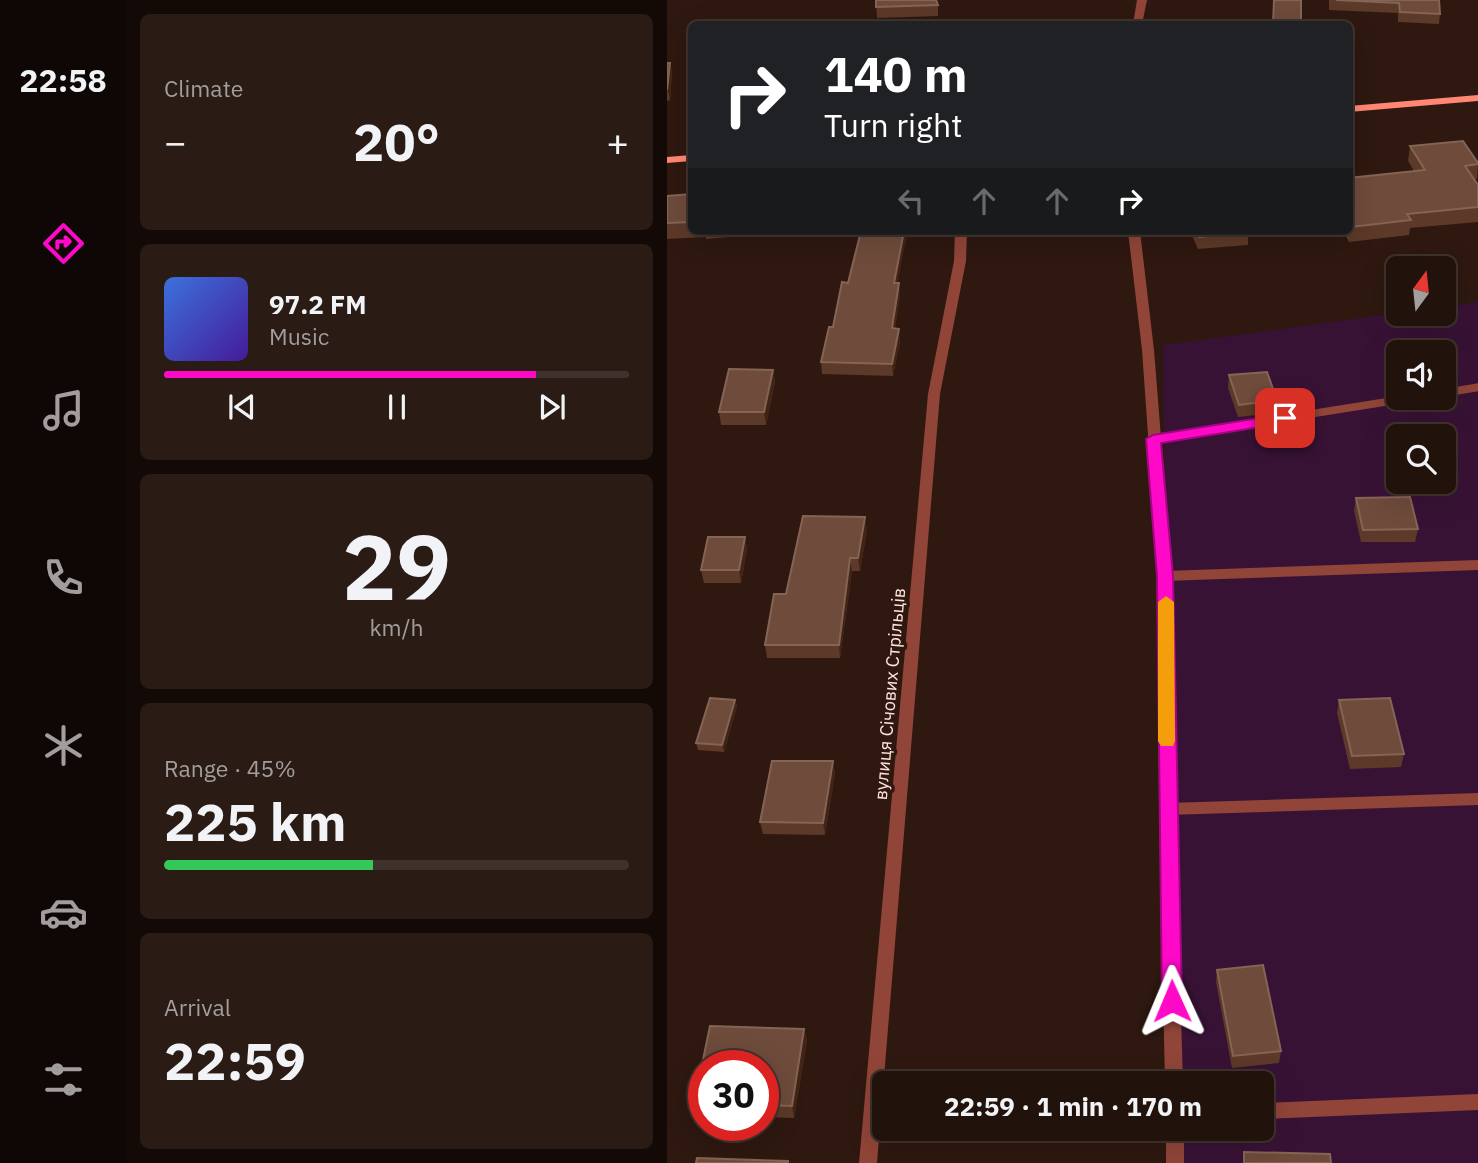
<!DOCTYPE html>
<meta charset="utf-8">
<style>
body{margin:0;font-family:"IBM Plex Sans",sans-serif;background:#2a1b15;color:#f1f3f6;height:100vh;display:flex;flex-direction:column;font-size:26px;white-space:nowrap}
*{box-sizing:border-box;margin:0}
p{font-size:23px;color:#a29e9d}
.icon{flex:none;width:38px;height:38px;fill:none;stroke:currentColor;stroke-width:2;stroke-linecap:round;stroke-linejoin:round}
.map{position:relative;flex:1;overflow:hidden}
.side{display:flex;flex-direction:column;gap:14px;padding:14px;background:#130a07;width:541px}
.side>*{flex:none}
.hud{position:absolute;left:21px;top:21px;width:665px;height:214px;border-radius:10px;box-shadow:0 7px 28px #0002,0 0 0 2px #3f322d;background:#202124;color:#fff;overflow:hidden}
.needle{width:46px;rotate:15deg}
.tools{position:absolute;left:719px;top:256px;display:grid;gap:14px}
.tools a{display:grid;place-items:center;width:70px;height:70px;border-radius:10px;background:#22120c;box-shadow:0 7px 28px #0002,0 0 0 2px #3f322d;font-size:35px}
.speed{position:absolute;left:21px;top:1050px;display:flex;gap:14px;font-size:35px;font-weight:700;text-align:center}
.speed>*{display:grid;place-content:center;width:91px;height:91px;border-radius:50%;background:#22120c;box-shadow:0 7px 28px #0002,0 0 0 2px #3f322d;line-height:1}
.speed .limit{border:10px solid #d22;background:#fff;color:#111}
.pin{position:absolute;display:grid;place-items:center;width:60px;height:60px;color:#fff;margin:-30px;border-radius:14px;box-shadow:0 4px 10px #0006}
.me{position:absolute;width:77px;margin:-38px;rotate:359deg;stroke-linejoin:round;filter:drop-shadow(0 0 5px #0008)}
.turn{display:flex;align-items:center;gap:24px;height:147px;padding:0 21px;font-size:32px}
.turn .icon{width:91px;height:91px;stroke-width:2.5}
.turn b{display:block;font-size:49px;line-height:60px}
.lanes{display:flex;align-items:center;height:66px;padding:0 21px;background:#0003;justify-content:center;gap:35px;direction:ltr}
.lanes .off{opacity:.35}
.big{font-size:52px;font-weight:800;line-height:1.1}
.side .tile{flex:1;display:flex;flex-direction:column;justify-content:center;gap:10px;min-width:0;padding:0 24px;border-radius:10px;background:#2a1b15}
.side .dial{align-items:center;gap:0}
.dial b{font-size:91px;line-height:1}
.song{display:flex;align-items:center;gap:21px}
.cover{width:84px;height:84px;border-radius:10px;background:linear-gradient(135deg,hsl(220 70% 55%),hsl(260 70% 35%))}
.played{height:7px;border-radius:4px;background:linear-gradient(90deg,#ff09c9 80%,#3f322d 80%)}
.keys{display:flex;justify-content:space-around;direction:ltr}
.heat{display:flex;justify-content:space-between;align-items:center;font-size:38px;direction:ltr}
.charge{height:10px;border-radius:5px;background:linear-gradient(90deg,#34c759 45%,#3f322d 0)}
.trip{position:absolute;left:205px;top:1071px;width:402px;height:70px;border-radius:10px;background:#22120c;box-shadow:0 7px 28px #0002,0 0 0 2px #3f322d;font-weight:800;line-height:70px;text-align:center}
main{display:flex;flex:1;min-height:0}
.dock{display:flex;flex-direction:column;width:126px;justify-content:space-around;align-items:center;background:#0e0705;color:#a29e9d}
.dock .icon{width:49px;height:49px}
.dock .current{color:#ff09c9}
.dock b{font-size:32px;color:#f1f3f6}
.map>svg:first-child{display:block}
</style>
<main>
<nav class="dock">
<b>22:58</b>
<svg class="icon current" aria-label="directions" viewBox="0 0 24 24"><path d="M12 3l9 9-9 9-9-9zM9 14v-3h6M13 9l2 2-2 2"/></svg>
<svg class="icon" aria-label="music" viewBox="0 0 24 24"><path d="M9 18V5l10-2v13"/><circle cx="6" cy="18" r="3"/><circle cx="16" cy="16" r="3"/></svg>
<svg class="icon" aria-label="phone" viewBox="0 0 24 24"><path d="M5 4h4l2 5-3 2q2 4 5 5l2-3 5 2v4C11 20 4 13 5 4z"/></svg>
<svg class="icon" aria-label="climate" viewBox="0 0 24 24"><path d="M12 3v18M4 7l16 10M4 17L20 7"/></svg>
<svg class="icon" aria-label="car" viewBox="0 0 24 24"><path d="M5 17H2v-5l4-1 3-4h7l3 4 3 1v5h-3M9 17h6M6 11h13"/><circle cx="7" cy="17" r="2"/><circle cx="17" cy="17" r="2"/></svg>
<svg class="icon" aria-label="filters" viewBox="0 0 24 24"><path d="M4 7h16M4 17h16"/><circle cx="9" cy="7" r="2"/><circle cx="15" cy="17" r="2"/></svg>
</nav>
<section class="side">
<div class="tile"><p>Climate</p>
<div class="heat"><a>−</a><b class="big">20°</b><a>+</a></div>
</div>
<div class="tile">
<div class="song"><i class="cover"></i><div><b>97.2 FM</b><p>Music</p></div></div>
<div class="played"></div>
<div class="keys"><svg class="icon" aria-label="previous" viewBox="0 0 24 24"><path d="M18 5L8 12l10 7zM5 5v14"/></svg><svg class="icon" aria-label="pause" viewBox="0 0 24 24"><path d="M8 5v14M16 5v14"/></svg><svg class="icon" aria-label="next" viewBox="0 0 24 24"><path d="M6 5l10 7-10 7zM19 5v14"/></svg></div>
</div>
<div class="tile dial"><b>29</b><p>km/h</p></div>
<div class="tile"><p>Range · 45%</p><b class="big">225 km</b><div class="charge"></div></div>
<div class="tile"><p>Arrival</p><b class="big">22:59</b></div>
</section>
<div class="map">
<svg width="812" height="1163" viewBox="0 0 812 1163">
<rect width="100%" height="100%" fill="#2e1810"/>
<path fill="#381235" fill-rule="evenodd" d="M811,302v861h-305l-1,-34h90v-46h-90l-9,-738 235,-32h46v-6zM732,352h45v45h-45zM732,436h45v45h-45z"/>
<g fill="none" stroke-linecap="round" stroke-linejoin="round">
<g fill="#904538" fill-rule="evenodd">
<path d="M812,383v8l-35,6v-8z"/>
<path d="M732,396l23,1 -6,4 -263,42 -6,-4 6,-4z"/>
<path d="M812,560v10l-314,11 -7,-5 7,-5z"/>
<path d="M812,793v12l-312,10 -6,-2 -2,-4 2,-4 6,-2z"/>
<path d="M812,1094v16l-217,9v-16z"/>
</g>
<g fill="#904538" fill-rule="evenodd">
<path d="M470,0h10l-5,24h-9z"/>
<path d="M288,231h12l-1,30 -26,133 -63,769h-18l69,-769 26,-133z"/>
<path d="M461,231h12l14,119 18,226 3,233 8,274h-18l-6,-274 -1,-233 -16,-226z"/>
<rect x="499" y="1129" width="18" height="34"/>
</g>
<g fill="#ff8774" fill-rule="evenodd">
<path d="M812,95v6l-130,11v-6z"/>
<path d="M24,155v6l-24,2v-6z"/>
</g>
</g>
<g fill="#5c3928">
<path d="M209,0l62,5v11l-61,2z"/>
<path d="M662,0h110l1,14 -1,10 -41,-2v-9l-69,-3z"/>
<path d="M0,63h3l2,10 -2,27 -3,1z"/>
<path d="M743,146l68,17 -1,16h-3l4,6v37l-68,6 -1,7 -60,7 -6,-11h6v-53l65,-7 -6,-10z"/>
<path d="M24,194v37h96v1l-81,7v-2l-39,2v-43z"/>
<path d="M523,231h58v14l-50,4z"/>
<path d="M231,283l2,13 -5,32 5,13 -7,35 -71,-2 -1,-12 12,-35z"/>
<path d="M106,370l2,12 -9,43h-45l-2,-13z"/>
<path d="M562,375l48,25 -1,13 -38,4 -10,-29z"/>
<path d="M689,498l62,31 -3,13h-54l-7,-31z"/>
<path d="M200,530l-7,41h-8l-12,87h-73l-2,-13 21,-51z"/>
<path d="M78,537l2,13 -6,33h-37l-3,-13z"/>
<path d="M68,700l2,6 -13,46 -26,-2 -2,-7z"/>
<path d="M672,700l65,54 -3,13 -51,2 -13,-56z"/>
<path d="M166,761l2,13 -10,61 -62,-1 -3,-12z"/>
<path d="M550,970l64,81 -2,12 -47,5 -16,-86z"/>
<path d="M43,1026l94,3 3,12 -13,77 -31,-1v-51h-59v49h-6l-4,-12z"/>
</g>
<g fill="#422416">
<path d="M3,63l2,10 -2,27 -2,-10z"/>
<path d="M237,231h4l-13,64 -1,-12z"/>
<path d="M232,283l1,13 -7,45 -1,-13z"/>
<path d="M232,329l1,12 -7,35 -1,-12z"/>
<path d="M106,370l2,12 -9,43 -2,-13z"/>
<path d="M198,517l2,13 -7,41 -2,-13z"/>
<path d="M78,537l2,13 -6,33 -2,-13z"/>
<path d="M183,558l2,13 -12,87 -1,-13z"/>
<path d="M68,700l2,6 -13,46 -2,-7z"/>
<path d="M166,761l2,13 -10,61 -2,-12z"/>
<path d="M137,1029l3,12 -13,77 -2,-12z"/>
</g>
<g fill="#6e4b3b" stroke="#846454" stroke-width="2">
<path d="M209,0h60l2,5 -62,2z"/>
<path d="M607,0h27v24h-28z"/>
<path d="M669,0h103l1,14 -40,-2 -1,-9z"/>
<path d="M515,23l31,1h-31z"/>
<path d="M0,63h3l-3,27z"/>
<path d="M796,141l15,22v1l-13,2 13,19v22l-71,7 4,6 -60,7 -2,-2v-47l76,-8 -15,-24z"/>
<path d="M24,194v28l-24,1v-27z"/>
<path d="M194,231h43l-10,52h5l-7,45 7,1 -7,35 -71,-2 8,-35h4l9,-45 6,1z"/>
<path d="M529,231h52l1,1 -50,5z"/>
<path d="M62,369l44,1 -9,42h-45z"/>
<path d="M600,372l10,28 -38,5 -10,-30z"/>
<path d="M743,497l8,32 -55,1 -7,-32z"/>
<path d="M136,516l62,1 -7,41h-8l-11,87h-74l9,-51h12z"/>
<path d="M41,537h37l-6,33h-38z"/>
<path d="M43,698l25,2 -13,45 -26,-2z"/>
<path d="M723,698l14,56 -52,2 -13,-56z"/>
<path d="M105,761h61l-10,62 -63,-1z"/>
<path d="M596,965l18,86 -48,5 -16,-86z"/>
<path d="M43,1026l94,3 -12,77 -29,-1v-39h-59v37h-10z"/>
<path d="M577,1152l86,2 1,9h-87z"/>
<path d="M30,1158l91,3v2h-92z"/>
</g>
<path fill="#ff09c9" stroke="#a60683" stroke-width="2" d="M618,414l5,1 2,3 -2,4 -129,21 12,133 9,425 -3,6 -7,3 -7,-3 -3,-6 -5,-425 -11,-137 7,-4z"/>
<path fill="#f59e0b" d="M499,596l8,6 1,139 -2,5h-12l-3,-5v-139z"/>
<g text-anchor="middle" stroke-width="7" stroke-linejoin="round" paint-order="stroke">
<g font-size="18" fill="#ffe5dd" stroke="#2e1810">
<text transform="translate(223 694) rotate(-85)" y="6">вулиця Січових Стрільців</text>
</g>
</g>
</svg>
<div class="tools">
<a><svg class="needle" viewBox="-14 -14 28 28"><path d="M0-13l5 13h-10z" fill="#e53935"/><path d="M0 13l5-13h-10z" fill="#a29e9d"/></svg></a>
<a><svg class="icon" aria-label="sound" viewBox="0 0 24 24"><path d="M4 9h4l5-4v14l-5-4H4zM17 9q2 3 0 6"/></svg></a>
<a><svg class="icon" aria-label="search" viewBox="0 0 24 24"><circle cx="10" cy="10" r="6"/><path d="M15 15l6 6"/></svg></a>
</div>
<div class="speed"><div class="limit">30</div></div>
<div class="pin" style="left:618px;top:418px;background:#d93025"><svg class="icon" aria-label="arrive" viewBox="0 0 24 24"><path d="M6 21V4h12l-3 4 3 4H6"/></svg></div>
<svg class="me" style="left:505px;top:1001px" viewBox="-20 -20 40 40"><path d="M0-17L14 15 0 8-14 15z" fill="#ff09c9" stroke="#fff" stroke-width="4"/></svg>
<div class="trip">22:59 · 1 min · 170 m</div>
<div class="hud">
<div class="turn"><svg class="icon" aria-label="right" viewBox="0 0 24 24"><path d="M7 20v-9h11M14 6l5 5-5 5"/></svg><div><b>140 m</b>Turn right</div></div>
<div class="lanes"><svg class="icon off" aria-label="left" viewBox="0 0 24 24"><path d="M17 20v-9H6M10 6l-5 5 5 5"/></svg><svg class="icon off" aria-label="ahead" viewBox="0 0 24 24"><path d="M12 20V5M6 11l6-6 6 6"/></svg><svg class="icon off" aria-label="ahead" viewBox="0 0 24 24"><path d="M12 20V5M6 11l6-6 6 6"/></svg><svg class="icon" aria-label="right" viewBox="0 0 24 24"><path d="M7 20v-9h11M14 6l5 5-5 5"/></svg></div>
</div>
</div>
</main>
